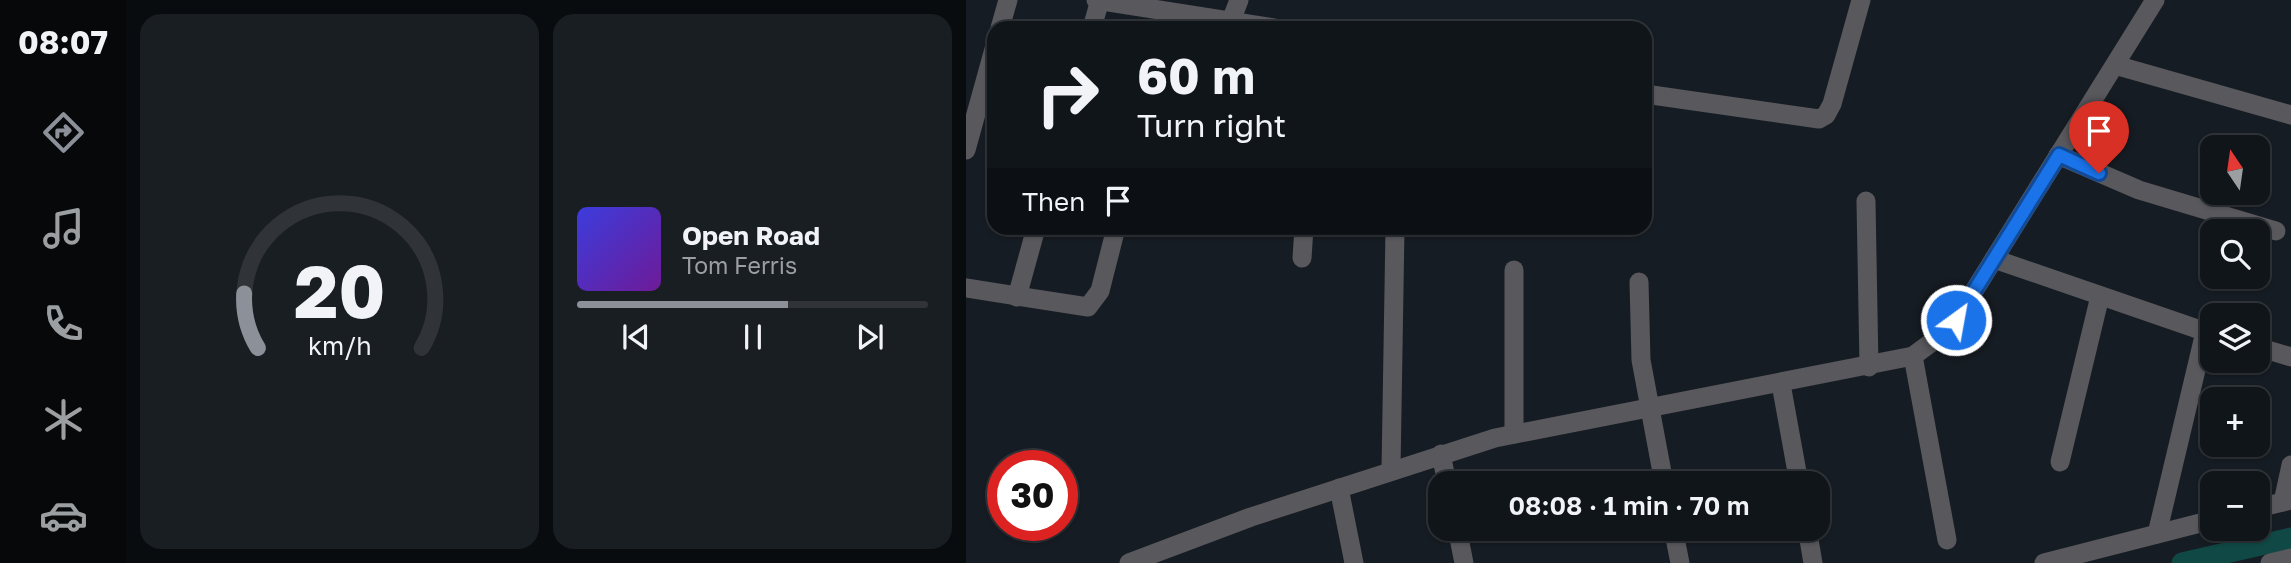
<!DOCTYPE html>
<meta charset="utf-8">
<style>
body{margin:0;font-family:"Golos Text",sans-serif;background:#191e23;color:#f1f3f6;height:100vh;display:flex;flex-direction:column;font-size:26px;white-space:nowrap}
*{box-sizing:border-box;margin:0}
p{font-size:23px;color:#9c9fa2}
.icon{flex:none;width:38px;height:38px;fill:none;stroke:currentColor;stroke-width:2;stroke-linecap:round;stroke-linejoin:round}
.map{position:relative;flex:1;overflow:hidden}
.sheet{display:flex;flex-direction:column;gap:14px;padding:14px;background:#090c0e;width:840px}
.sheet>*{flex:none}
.guide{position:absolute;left:21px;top:21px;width:665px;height:214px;border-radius:21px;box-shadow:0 2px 5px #0004,0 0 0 2px #303439;background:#10151a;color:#f1f3f6;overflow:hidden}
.needle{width:46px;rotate:347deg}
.buttons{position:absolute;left:1234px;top:135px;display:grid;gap:14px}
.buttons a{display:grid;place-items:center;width:70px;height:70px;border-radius:14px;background:#10151a;box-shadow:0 2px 5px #0004,0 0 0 2px #303439;font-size:35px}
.speed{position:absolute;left:21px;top:450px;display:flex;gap:14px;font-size:35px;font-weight:700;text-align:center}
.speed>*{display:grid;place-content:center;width:91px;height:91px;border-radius:50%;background:#10151a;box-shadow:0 2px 5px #0004,0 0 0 2px #303439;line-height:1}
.speed .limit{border:10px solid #d22;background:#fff;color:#111}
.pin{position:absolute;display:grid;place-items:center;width:60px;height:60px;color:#fff;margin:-72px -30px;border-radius:50% 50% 50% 0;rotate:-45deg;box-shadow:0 0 7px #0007}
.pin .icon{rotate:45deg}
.me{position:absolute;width:77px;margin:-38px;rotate:32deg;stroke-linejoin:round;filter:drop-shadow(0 0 5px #0008)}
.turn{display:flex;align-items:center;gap:24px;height:147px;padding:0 35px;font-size:32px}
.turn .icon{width:91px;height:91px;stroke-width:2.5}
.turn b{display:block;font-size:49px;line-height:60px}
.then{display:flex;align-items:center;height:66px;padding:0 35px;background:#0003;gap:14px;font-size:26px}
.sheet .card{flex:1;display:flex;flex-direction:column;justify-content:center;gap:10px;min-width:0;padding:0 24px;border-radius:21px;background:#191e23}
.sheet .dial{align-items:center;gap:0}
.dial svg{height:182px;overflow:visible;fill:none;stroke:#303439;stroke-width:7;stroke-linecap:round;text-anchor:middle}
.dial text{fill:#f1f3f6;stroke:none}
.song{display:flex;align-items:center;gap:21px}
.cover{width:84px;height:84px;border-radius:10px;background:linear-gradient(135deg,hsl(240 70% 55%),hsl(280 70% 35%))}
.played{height:7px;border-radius:4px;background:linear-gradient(90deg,#8c9099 60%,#303439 60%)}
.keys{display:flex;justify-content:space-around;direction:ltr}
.sheet .tiles{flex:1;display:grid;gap:14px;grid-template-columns:repeat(2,1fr)}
.trip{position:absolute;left:462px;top:471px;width:402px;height:70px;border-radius:21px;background:#10151a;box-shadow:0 2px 5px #0004,0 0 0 2px #303439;font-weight:600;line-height:70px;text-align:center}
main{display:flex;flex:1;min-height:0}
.tabs{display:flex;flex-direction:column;width:126px;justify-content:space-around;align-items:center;background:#06080a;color:#9c9fa2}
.tabs .icon{width:49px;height:49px}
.tabs .active{color:#8c9099}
.tabs b{font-size:32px;color:#f1f3f6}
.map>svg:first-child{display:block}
</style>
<main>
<nav class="tabs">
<b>08:07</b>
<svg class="icon active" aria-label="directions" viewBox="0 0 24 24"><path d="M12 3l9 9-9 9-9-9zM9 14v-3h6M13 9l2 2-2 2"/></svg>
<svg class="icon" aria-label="music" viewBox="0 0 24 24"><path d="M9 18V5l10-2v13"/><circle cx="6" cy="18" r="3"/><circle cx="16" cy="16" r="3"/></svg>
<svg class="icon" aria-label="phone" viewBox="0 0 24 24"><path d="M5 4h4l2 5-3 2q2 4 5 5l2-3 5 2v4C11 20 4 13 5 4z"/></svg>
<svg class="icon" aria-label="climate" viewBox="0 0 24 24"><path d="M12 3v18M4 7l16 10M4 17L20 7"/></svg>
<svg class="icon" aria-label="car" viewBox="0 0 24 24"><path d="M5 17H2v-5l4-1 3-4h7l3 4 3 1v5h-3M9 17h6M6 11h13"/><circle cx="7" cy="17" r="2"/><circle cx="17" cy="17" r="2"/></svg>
</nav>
<section class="sheet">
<div class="tiles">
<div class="card dial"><svg viewBox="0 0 100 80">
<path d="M14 69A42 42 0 1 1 86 69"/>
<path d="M14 69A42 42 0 0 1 8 45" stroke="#8c9099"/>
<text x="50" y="56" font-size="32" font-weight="700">20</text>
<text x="50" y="72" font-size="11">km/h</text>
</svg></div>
<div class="card">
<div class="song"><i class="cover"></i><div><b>Open Road</b><p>Tom Ferris</p></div></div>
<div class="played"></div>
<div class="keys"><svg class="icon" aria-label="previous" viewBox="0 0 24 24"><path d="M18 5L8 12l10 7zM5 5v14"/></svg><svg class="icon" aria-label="pause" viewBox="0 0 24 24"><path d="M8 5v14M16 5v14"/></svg><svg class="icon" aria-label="next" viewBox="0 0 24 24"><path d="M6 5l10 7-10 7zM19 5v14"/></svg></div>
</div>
</div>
</section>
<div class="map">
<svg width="1325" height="563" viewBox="0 0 1325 563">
<rect width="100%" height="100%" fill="#161c23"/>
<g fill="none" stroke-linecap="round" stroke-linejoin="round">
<path stroke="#104845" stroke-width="21" d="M1216,563l109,-25"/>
<g stroke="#58585d" stroke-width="19">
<path d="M130,0l178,28"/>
<path d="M265,21l8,-21"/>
<path d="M34,28l8,-28"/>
<path d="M126,28l8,-28"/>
<path d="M1149,65l176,50"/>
<path d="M679,94l174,25 7,-4 6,-11 29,-104"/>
<path d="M0,150l28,-101"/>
<path d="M1092,155l81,35 137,41"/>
<path d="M900,201l3,166"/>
<path d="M336,258l2,-30"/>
<path d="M1028,259l218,75"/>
<path d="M548,270v164"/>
<path d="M673,282l2,78 23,123"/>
<path d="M0,288l122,19 12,-16 16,-63"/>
<path d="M51,297l19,-69"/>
<path d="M1292,347l33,10"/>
<path d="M947,356l34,184"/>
<path d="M815,384l18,99"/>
<path d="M475,454l6,29"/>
<path d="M1094,462l40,-166"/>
<path d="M425,470l4,-242"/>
<path d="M373,488l15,75"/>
<path d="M1317,502l8,-37"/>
<path d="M1292,508l33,-8"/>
<path d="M491,528l7,35"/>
<path d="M707,528l7,35"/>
<path d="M841,528l6,35"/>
<path d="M1191,534l48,-202"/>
<path d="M163,563l122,-46 244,-79 418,-82 30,-22 13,-14 199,-320"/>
<path d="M1078,563l168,-43"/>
<path d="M1304,563l21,-5"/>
</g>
</g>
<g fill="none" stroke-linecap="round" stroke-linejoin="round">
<g stroke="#114b97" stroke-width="18">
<path id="route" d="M990,320l103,-165 40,18"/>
</g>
<use href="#route" stroke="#1a73e8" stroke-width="12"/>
</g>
</svg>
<div class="buttons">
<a><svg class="needle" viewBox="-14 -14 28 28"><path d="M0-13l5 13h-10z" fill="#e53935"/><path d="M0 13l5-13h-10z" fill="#9c9fa2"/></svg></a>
<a><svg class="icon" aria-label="search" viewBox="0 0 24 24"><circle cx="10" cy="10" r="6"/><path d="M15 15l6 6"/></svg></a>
<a><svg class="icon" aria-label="layers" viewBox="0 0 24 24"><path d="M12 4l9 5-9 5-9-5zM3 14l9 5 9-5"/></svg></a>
<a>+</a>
<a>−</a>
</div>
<div class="speed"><div class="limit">30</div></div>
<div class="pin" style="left:1133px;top:173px;background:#d93025"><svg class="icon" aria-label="arrive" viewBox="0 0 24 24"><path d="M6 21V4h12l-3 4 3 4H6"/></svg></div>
<svg class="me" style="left:990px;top:320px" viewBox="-20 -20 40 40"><circle r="17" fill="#1a73e8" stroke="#fff" stroke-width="3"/><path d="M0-11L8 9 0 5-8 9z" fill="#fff"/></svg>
<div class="trip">08:08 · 1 min · 70 m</div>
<div class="guide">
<div class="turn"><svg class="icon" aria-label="right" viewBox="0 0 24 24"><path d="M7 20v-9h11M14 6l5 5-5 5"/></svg><div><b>60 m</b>Turn right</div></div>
<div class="then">Then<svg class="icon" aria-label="arrive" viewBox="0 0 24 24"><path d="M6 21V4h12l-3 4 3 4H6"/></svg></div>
</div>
</div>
</main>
